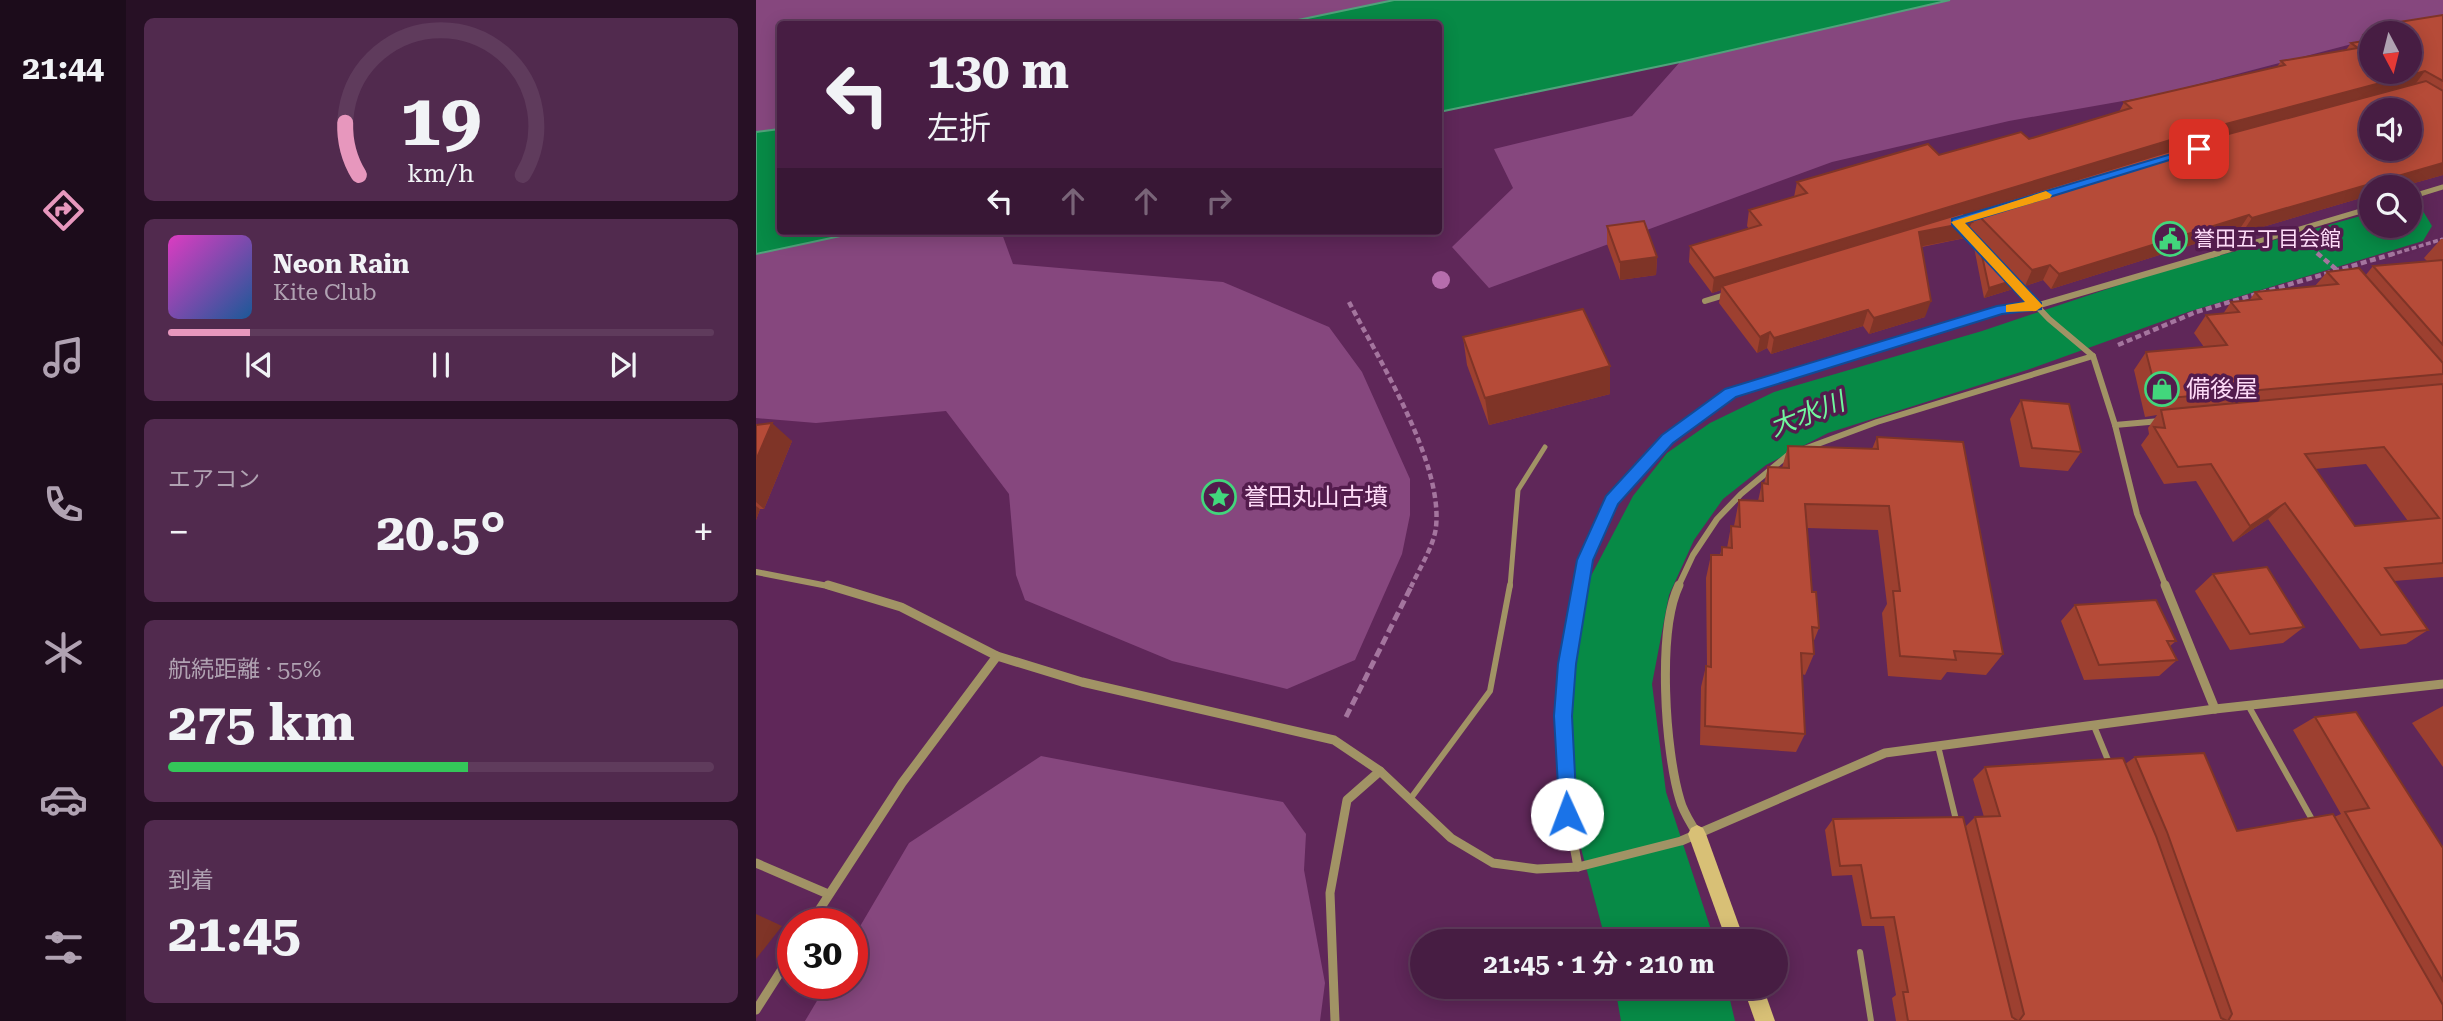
<!DOCTYPE html>
<html lang="ja">
<meta charset="utf-8">
<style>
body{margin:0;font-family:"Roboto Serif","Noto Sans JP",serif;background:#512a4e;color:#f1f3f6;height:100vh;display:flex;flex-direction:column;font-size:26px;white-space:nowrap}
*{box-sizing:border-box;margin:0}
p{font-size:23px;color:#b0a2b2}
.icon{flex:none;width:38px;height:38px;fill:none;stroke:currentColor;stroke-width:2;stroke-linecap:round;stroke-linejoin:round}
.map{position:relative;flex:1;overflow:hidden}
.sheet{display:flex;flex-direction:column;gap:18px;padding:18px;background:#271025;width:630px}
.sheet>*{flex:none}
.hud{position:absolute;left:21px;top:21px;width:665px;height:214px;border-radius:7px;box-shadow:0 4px 18px #0003,0 0 0 2px #5f3b5c;background:#471d43;color:#f1f3f6;overflow:hidden}
.needle{width:46px;rotate:173deg}
.buttons{position:absolute;left:1603px;top:21px;display:grid;gap:14px}
.buttons a{display:grid;place-items:center;width:63px;height:63px;border-radius:50%;background:#471d43;box-shadow:0 4px 18px #0003,0 0 0 2px #5f3b5c;font-size:35px}
.speed{position:absolute;left:21px;top:908px;display:flex;gap:14px;font-size:35px;font-weight:700;text-align:center}
.speed>*{display:grid;place-content:center;width:91px;height:91px;border-radius:50%;background:#471d43;box-shadow:0 4px 18px #0003,0 0 0 2px #5f3b5c;line-height:1}
.speed .limit{border:10px solid #d22;background:#fff;color:#111}
.pin{position:absolute;display:grid;place-items:center;width:60px;height:60px;color:#fff;margin:-30px;border-radius:14px;box-shadow:0 4px 10px #0006}
.me{position:absolute;width:77px;margin:-38px;rotate:358deg;stroke-linejoin:round;filter:drop-shadow(0 0 5px #0008)}
.turn{display:flex;align-items:center;gap:24px;height:147px;padding:0 35px;font-size:32px}
.turn .icon{width:91px;height:91px;stroke-width:2.5}
.turn b{display:block;font-size:49px;line-height:60px}
.lanes{display:flex;align-items:center;height:66px;padding:0 35px;background:#0003;justify-content:center;gap:35px;direction:ltr}
.lanes .off{opacity:.35}
.big{font-size:52px;font-weight:700;line-height:1.1}
.sheet .widget{flex:1;display:flex;flex-direction:column;justify-content:center;gap:10px;min-width:0;padding:0 24px;border-radius:10px;background:#512a4e}
.sheet .dial{align-items:center;gap:0}
.dial svg{height:182px;overflow:visible;fill:none;stroke:#5f3b5c;stroke-width:7;stroke-linecap:round;text-anchor:middle}
.dial text{fill:#f1f3f6;stroke:none}
.song{display:flex;align-items:center;gap:21px}
.cover{width:84px;height:84px;border-radius:10px;background:linear-gradient(135deg,hsl(310 70% 55%),hsl(210 70% 35%))}
.played{height:7px;border-radius:4px;background:linear-gradient(90deg,#e797bd 15%,#5f3b5c 15%)}
.keys{display:flex;justify-content:space-around;direction:ltr}
.heat{display:flex;justify-content:space-between;align-items:center;font-size:38px;direction:ltr}
.charge{height:10px;border-radius:5px;background:linear-gradient(90deg,#34c759 55%,#5f3b5c 0)}
.trip{position:absolute;left:654px;top:929px;width:378px;height:70px;border-radius:35px;background:#471d43;box-shadow:0 4px 18px #0003,0 0 0 2px #5f3b5c;font-weight:700;line-height:70px;text-align:center}
main{display:flex;flex:1;min-height:0}
.tabs{display:flex;flex-direction:column;width:126px;justify-content:space-around;align-items:center;background:#1c0c1b;color:#b0a2b2}
.tabs .icon{width:49px;height:49px}
.tabs .active{color:#e797bd}
.tabs b{font-size:32px;color:#f1f3f6}
.map>svg:first-child{display:block}
</style>
<main>
<nav class="tabs">
<b>21:44</b>
<svg class="icon active" aria-label="directions" viewBox="0 0 24 24"><path d="M12 3l9 9-9 9-9-9zM9 14v-3h6M13 9l2 2-2 2"/></svg>
<svg class="icon" aria-label="music" viewBox="0 0 24 24"><path d="M9 18V5l10-2v13"/><circle cx="6" cy="18" r="3"/><circle cx="16" cy="16" r="3"/></svg>
<svg class="icon" aria-label="phone" viewBox="0 0 24 24"><path d="M5 4h4l2 5-3 2q2 4 5 5l2-3 5 2v4C11 20 4 13 5 4z"/></svg>
<svg class="icon" aria-label="climate" viewBox="0 0 24 24"><path d="M12 3v18M4 7l16 10M4 17L20 7"/></svg>
<svg class="icon" aria-label="car" viewBox="0 0 24 24"><path d="M5 17H2v-5l4-1 3-4h7l3 4 3 1v5h-3M9 17h6M6 11h13"/><circle cx="7" cy="17" r="2"/><circle cx="17" cy="17" r="2"/></svg>
<svg class="icon" aria-label="filters" viewBox="0 0 24 24"><path d="M4 7h16M4 17h16"/><circle cx="9" cy="7" r="2"/><circle cx="15" cy="17" r="2"/></svg>
</nav>
<section class="sheet">
<div class="widget dial"><svg viewBox="0 0 100 80">
<path d="M14 69A42 42 0 1 1 86 69"/>
<path d="M14 69A42 42 0 0 1 8 46" stroke="#e797bd"/>
<text x="50" y="56" font-size="32" font-weight="700">19</text>
<text x="50" y="72" font-size="11">km/h</text>
</svg></div>
<div class="widget">
<div class="song"><i class="cover"></i><div><b>Neon Rain</b><p>Kite Club</p></div></div>
<div class="played"></div>
<div class="keys"><svg class="icon" aria-label="previous" viewBox="0 0 24 24"><path d="M18 5L8 12l10 7zM5 5v14"/></svg><svg class="icon" aria-label="pause" viewBox="0 0 24 24"><path d="M8 5v14M16 5v14"/></svg><svg class="icon" aria-label="next" viewBox="0 0 24 24"><path d="M6 5l10 7-10 7zM19 5v14"/></svg></div>
</div>
<div class="widget"><p>エアコン</p>
<div class="heat"><a>−</a><b class="big">20.5°</b><a>+</a></div>
</div>
<div class="widget"><p>航続距離 · 55%</p><b class="big">275 km</b><div class="charge"></div></div>
<div class="widget"><p>到着</p><b class="big">21:45</b></div>
</section>
<div class="map">
<svg width="1687" height="1021" viewBox="0 0 1687 1021">
<rect width="100%" height="100%" fill="#5f2759"/>
<g fill="#86477e">
<path d="M0,0h638l-115,24h-499v105l-24,3z"/>
<path d="M1194,0h493v19l-72,14v6l-214,56 -148,26 -177,41 -343,126 -37,-41 61,-59 -19,-39 138,-33 48,-54z"/>
<path d="M108,231h137l12,33 210,18 106,45 33,45 48,107v36l-8,39 -47,106 -68,29 -115,-28 -147,-61 -9,-25 -7,-81 -63,-83 -130,12 -60,-5v-164z"/>
<path d="M285,756l242,46 23,32 -2,36 21,113 -5,38h-515l22,-37h25v-44l57,-97z"/>
</g>
<g fill="#078a46" stroke="#51a27b" stroke-width="2">
<path d="M638,0h556l-270,62 -241,50 -1,-88h-159z"/>
<path d="M24,129v102h84l-108,23v-122z"/>
</g>
<g fill="none" stroke-linecap="round" stroke-linejoin="round">
<g fill="#078a46" fill-rule="evenodd">
<path d="M1654,208l13,3 9,15 -9,15 -235,71 -161,58 -199,63 -62,32 -43,34 -29,41 -25,55 -17,89 14,108 49,150h-109l-40,-150 -6,-108 21,-89 52,-99 34,-43 43,-30 64,-31 208,-61 158,-53 231,-65v13h39z"/>
<path d="M859,987h112l8,34h-114z"/>
</g>
<path stroke="#a4759e" stroke-width="3.5" stroke-dasharray="5 2.5" stroke-linecap="butt" d="M1634,255l53,-16"/>
<g stroke="#a4759e" stroke-width="4.5" stroke-dasharray="6 3.5" stroke-linecap="butt">
<path d="M1561,253l20,17"/>
<path d="M593,302c30,58 94,160 87,225 -2,19 -17,42 -25,60"/>
<path d="M1362,345l78,-33 200,-59"/>
</g>
<path stroke="#a4759e" stroke-width="5" stroke-dasharray="9 4.5" stroke-linecap="butt" d="M590,717l66,-132"/>
<path stroke="#a19365" stroke-width="5" d="M754,587l8,-97 27,-43"/>
<g stroke="#a19365" stroke-width="6">
<path d="M1492,705l66,118"/>
<path d="M1338,726l16,39"/>
<path d="M1182,746l19,78"/>
<path d="M655,798l79,-107 20,-106"/>
<path d="M1104,952l11,69"/>
</g>
<g stroke="#a19365" stroke-width="5">
<path d="M1654,197l33,-10"/>
<path d="M1205,226l21,22"/>
<path d="M1456,255l159,-47"/>
</g>
<g stroke="#a19365" stroke-width="6">
<path d="M1253,277l40,42 44,37 22,69 22,89 29,73"/>
<path d="M949,301l23,-7"/>
<path d="M1359,425l45,-4"/>
<path d="M0,572l77,15"/>
<path d="M824,587l5,-27 26,-60 56,-61 63,-46 271,-84 35,-3 182,-53"/>
<path d="M922,587l15,-32 24,-36 24,-25 47,-39 89,-33 216,-66"/>
</g>
<g stroke="#a19365" stroke-width="9">
<path d="M72,585l73,22 96,49 85,26 252,58 46,31 71,67 42,25 44,6 41,-2 103,-26 204,-88 330,-44 228,-25"/>
<path d="M923,585c-22,46 -14,166 1,215 3,12 11,23 17,34"/>
<path d="M1409,585l50,124"/>
<path d="M0,863l72,31"/>
<path d="M822,867c-21,-101 -15,-182 3,-282"/>
<path d="M54,924l92,-141 95,-127"/>
<path d="M0,1010l37,-58"/>
<path d="M579,1021l-5,-128 17,-93 33,-29"/>
</g>
<g fill="#d8c076" fill-rule="evenodd">
<path d="M941,825l6,3 3,6 39,108h-18l-39,-108 3,-6z"/>
<path d="M987,987h20l12,34h-20z"/>
</g>
</g>
<circle fill="#b66dad" cx="685" cy="280" r="9"/>
<g fill="#9d4030" fill-rule="evenodd">
<path d="M1687,15v160l-43,12h-29v8l-129,38 -3,-3 -188,59 -8,-9 -18,6 -55,-58 -5,10 -43,9 3,70 -56,17 -6,-8 -92,28 -4,-6 -10,5 -38,-50 2,-13 -9,3 -23,-31 1,-16 59,-17 -2,-3 2,-16 45,-13 3,-15 142,-27 90,-16 90,-27 5,-10 153,-35 4,-6 65,-11 5,-7 9,-2 4,-6h4l6,-9zM1615,33h39l-39,39zM1217,213l-3,7 -5,-5z"/>
<path d="M851,226l50,31 -1,18 -36,5 -13,-36z"/>
<path d="M1222,237l35,52 -29,9 -10,-51z"/>
<path d="M1685,239h2v338l-49,4 34,49 -22,14 -46,5 -92,-130 -35,23 -37,-61 -32,3 -23,-39 8,-11 -1,-6 9,-13 -12,2 -11,-47 12,-18 58,-5 -10,-14 12,-18 17,-1 8,-12 18,-1 6,-9 60,-6 12,-14 38,4 8,-10 54,-5 -3,-3zM1610,464l42,57 -53,5 -40,-57z"/>
<path d="M707,337l147,57 -121,31 -22,-60z"/>
<path d="M1265,400l60,52 -13,19 -48,-4 -10,-48z"/>
<path d="M0,424l36,17 -28,68h-4l-4,11z"/>
<path d="M1121,437l126,217 -17,21 -39,-3 -6,8 -53,-4 -6,-63 5,-9 -9,-74 -71,-2 5,64 7,36 -6,15 1,11 -9,21 -3,-1 3,60 -9,18 -96,-7 1,-58 5,-21h1l-1,-88 5,-23h9l2,-8 5,1 4,-22h3l5,-26 19,1 4,-18 2,1 4,-17 14,1 6,-22 84,3z"/>
<path d="M1457,574l91,53 -21,16 -53,7 -35,-59z"/>
<path d="M1319,605l101,36 -6,5 7,14 -18,16 -75,4 -23,-59z"/>
<path d="M1687,706v61l-31,-44z"/>
<path d="M1559,717l128,131v173h-547l-4,-23 4,-3 -12,-69h-22l-10,-51 -20,1 -7,-46 8,-11 133,7 9,-9h9l-11,-38 12,-12 140,-3 10,-7 102,74 97,-14 7,-3 -48,-84z"/>
</g>
<g fill="#7f3427">
<path d="M1669,71l-11,15 -440,125 -1,2 -249,76 -2,-3 -1,4 -9,3 2,-15 493,-149z"/>
<path d="M1687,163v12l-43,12h-29v8l-129,38 10,-15z"/>
<path d="M1493,215l-10,15 -188,59 8,-15z"/>
<path d="M1216,222l-7,16 -52,10 6,-16z"/>
<path d="M901,257l-1,18 -36,5v-18z"/>
<path d="M1294,265l-7,15 -18,6 7,-16z"/>
<path d="M1262,279l-5,10 -29,9 5,-10z"/>
<path d="M1175,301l-6,16 -56,17 5,-16z"/>
<path d="M1112,310l-5,16 -92,28 3,-16z"/>
<path d="M1014,332l-3,16 -10,5 3,-16z"/>
<path d="M854,366v28l-121,31 -4,-27z"/>
<path d="M16,423l20,18 -28,68 -8,-7v-42z"/>
<path d="M1529,503l-17,16 -35,23 17,-16z"/>
<path d="M0,506l4,3 -4,11z"/>
<path d="M0,914l26,12 -26,33z"/>
</g>
<g fill="#b64b38" stroke="#7f3427" stroke-width="2" fill-rule="evenodd">
<path d="M1687,15v66l-18,-10 -218,58 -493,149 -24,-32 71,-21 -12,-15 58,-17 -10,-11 131,-38 11,11 82,-23 8,7 102,-31 -7,-6 161,-37 -4,-4 77,-13 -7,-5 19,-3 -6,-5 7,-1v38h39v-39h-33l6,-1 -9,-6z"/>
<path d="M1670,81l17,10v72l-191,55 -3,-3 -190,59 -9,-9 -18,5 -58,-59 236,-72zM1615,110h39v39h-39z"/>
<path d="M1207,213l9,9 -53,10 12,69 -57,17 -6,-8 -94,28 -4,-6 -10,5 -38,-51z"/>
<path d="M888,221l13,36 -37,5 -13,-36z"/>
<path d="M1222,237l40,42 -29,9z"/>
<path d="M1687,260v85l-70,-79z"/>
<path d="M1603,268l84,95v11l-285,25 -12,-47 81,-7 -21,-30 33,-3 -8,-10 30,-3 -6,-7 83,-8 -11,-12z"/>
<path d="M827,309l27,57 -125,32 -22,-61z"/>
<path d="M1687,384v179l-58,5 43,62 -47,5 -96,-132 -35,23 -39,-62 -33,3 -24,-40 11,1 -4,-18zM1628,447l55,71 -84,8 -50,-72z"/>
<path d="M1265,400l48,4 12,48 -49,-4z"/>
<path d="M16,423l-16,37v-35z"/>
<path d="M1121,437l86,5 40,212 -49,-3 2,9 -56,-4 -7,-65h7l-11,-85 -84,-2 7,88h4l3,36 -7,-1 2,27 -13,-1 4,81 -100,-8 1,-60 5,1v-112h11v-8l10,1 -1,-22 9,1 -1,-27 24,1 -1,-18 6,1v-17l21,1 -1,-22 90,3z"/>
<path d="M1511,567l37,60 -54,7 -37,-60z"/>
<path d="M1400,600l20,41h-9l10,19 -78,5 -24,-60z"/>
<path d="M1600,712l87,136v133l-98,-169 24,-4 -54,-91z"/>
<path d="M1448,753l33,78 96,-17 110,191v16h-215l4,-7 -65,-182 -32,-75z"/>
<path d="M1367,758l33,78 65,182 6,3h-208l5,-7 -49,-197 25,-1 -15,-49z"/>
<path d="M1207,817l49,200 6,4h-110l-5,-29h5l-14,-75 -23,1 -10,-53 -21,1 -7,-47z"/>
</g>
<path fill="#1a73e8" stroke="#114b97" stroke-width="2" d="M1439,147l10,2 -240,74 76,80v6l-39,5 -266,83 -63,46 -55,61 -25,56 -17,104 -4,52 5,98 -3,7 -7,3 -7,-3 -6,-105 4,-52 19,-104 29,-64 56,-61 63,-46 272,-83 28,-4 -73,-77v-6z"/>
<path fill="#f59e0b" d="M1290,191l6,4 -2,3 -85,25 78,83 -7,5 -30,1v-7l19,-3 -74,-80z"/>
<defs>
<g id="civic-ring" transform="scale(1.75)"><circle r="9.5" fill="#531c4d" stroke="#42d77c" stroke-width="1.5"/><path d="M-.6-6.5H3V-4.5H.6V-3L4-1V1h2V6H-6V1h2V-1L-.6-3ZM-1.2 2.5V6h2.4V2.5Z" fill="#42d77c"/></g>
<g id="shop-ring" transform="scale(1.75)"><circle r="9.5" fill="#531c4d" stroke="#42d77c" stroke-width="1.5"/><path d="M-5-2.5h2.3a2.7 3.5 0 0 1 5.4 0H5L5.5 6h-11ZM-1.5-2.5h3a1.5 2.3 0 0 0-3 0Z" fill="#42d77c"/></g>
<g id="sight-ring" transform="scale(1.75)"><circle r="9.5" fill="#531c4d" stroke="#42d77c" stroke-width="1.5"/><path d="M0-6L1.8-2.2L6-1.7L2.9 1.2L3.7 5.4L0 3.3L-3.7 5.4L-2.9 1.2L-6-1.7L-1.8-2.2Z" fill="#42d77c"/></g>
</defs>
<g fill-rule="evenodd">
<use href="#civic-ring" x="1414" y="239"/>
<use href="#shop-ring" x="1406" y="389"/>
<use href="#sight-ring" x="463" y="497"/>
</g>
<g text-anchor="middle" stroke-width="7" stroke-linejoin="round" paint-order="stroke">
<g font-size="21" fill="#fedbf8" stroke="#531c4d" text-anchor="start">
<text x="1438" y="246">誉田五丁目会館</text>
</g>
<g font-size="24" fill="#fedbf8" stroke="#531c4d" text-anchor="start">
<text x="1430" y="397">備後屋</text>
<text x="488" y="505">誉田丸山古墳</text>
</g>
<g font-size="26" font-style="italic" fill="#70f89d" stroke="#531c4d">
<text transform="translate(1051 414) rotate(-21)" y="9">大水川</text>
</g>
</g>
</svg>
<div class="buttons">
<a><svg class="needle" viewBox="-14 -14 28 28"><path d="M0-13l5 13h-10z" fill="#e53935"/><path d="M0 13l5-13h-10z" fill="#b0a2b2"/></svg></a>
<a><svg class="icon" aria-label="sound" viewBox="0 0 24 24"><path d="M4 9h4l5-4v14l-5-4H4zM17 9q2 3 0 6"/></svg></a>
<a><svg class="icon" aria-label="search" viewBox="0 0 24 24"><circle cx="10" cy="10" r="6"/><path d="M15 15l6 6"/></svg></a>
</div>
<div class="speed"><div class="limit">30</div></div>
<div class="pin" style="left:1443px;top:149px;background:#d93025"><svg class="icon" aria-label="arrive" viewBox="0 0 24 24"><path d="M6 21V4h12l-3 4 3 4H6"/></svg></div>
<svg class="me" style="left:811px;top:814px" viewBox="-20 -20 40 40"><circle r="19" fill="#fff"/><path d="M0-13L10 11 0 6-10 11z" fill="#1a73e8"/></svg>
<div class="trip">21:45 · 1 分 · 210 m</div>
<div class="hud">
<div class="turn"><svg class="icon" aria-label="left" viewBox="0 0 24 24"><path d="M17 20v-9H6M10 6l-5 5 5 5"/></svg><div><b>130 m</b>左折</div></div>
<div class="lanes"><svg class="icon" aria-label="left" viewBox="0 0 24 24"><path d="M17 20v-9H6M10 6l-5 5 5 5"/></svg><svg class="icon off" aria-label="ahead" viewBox="0 0 24 24"><path d="M12 20V5M6 11l6-6 6 6"/></svg><svg class="icon off" aria-label="ahead" viewBox="0 0 24 24"><path d="M12 20V5M6 11l6-6 6 6"/></svg><svg class="icon off" aria-label="right" viewBox="0 0 24 24"><path d="M7 20v-9h11M14 6l5 5-5 5"/></svg></div>
</div>
</div>
</main>
